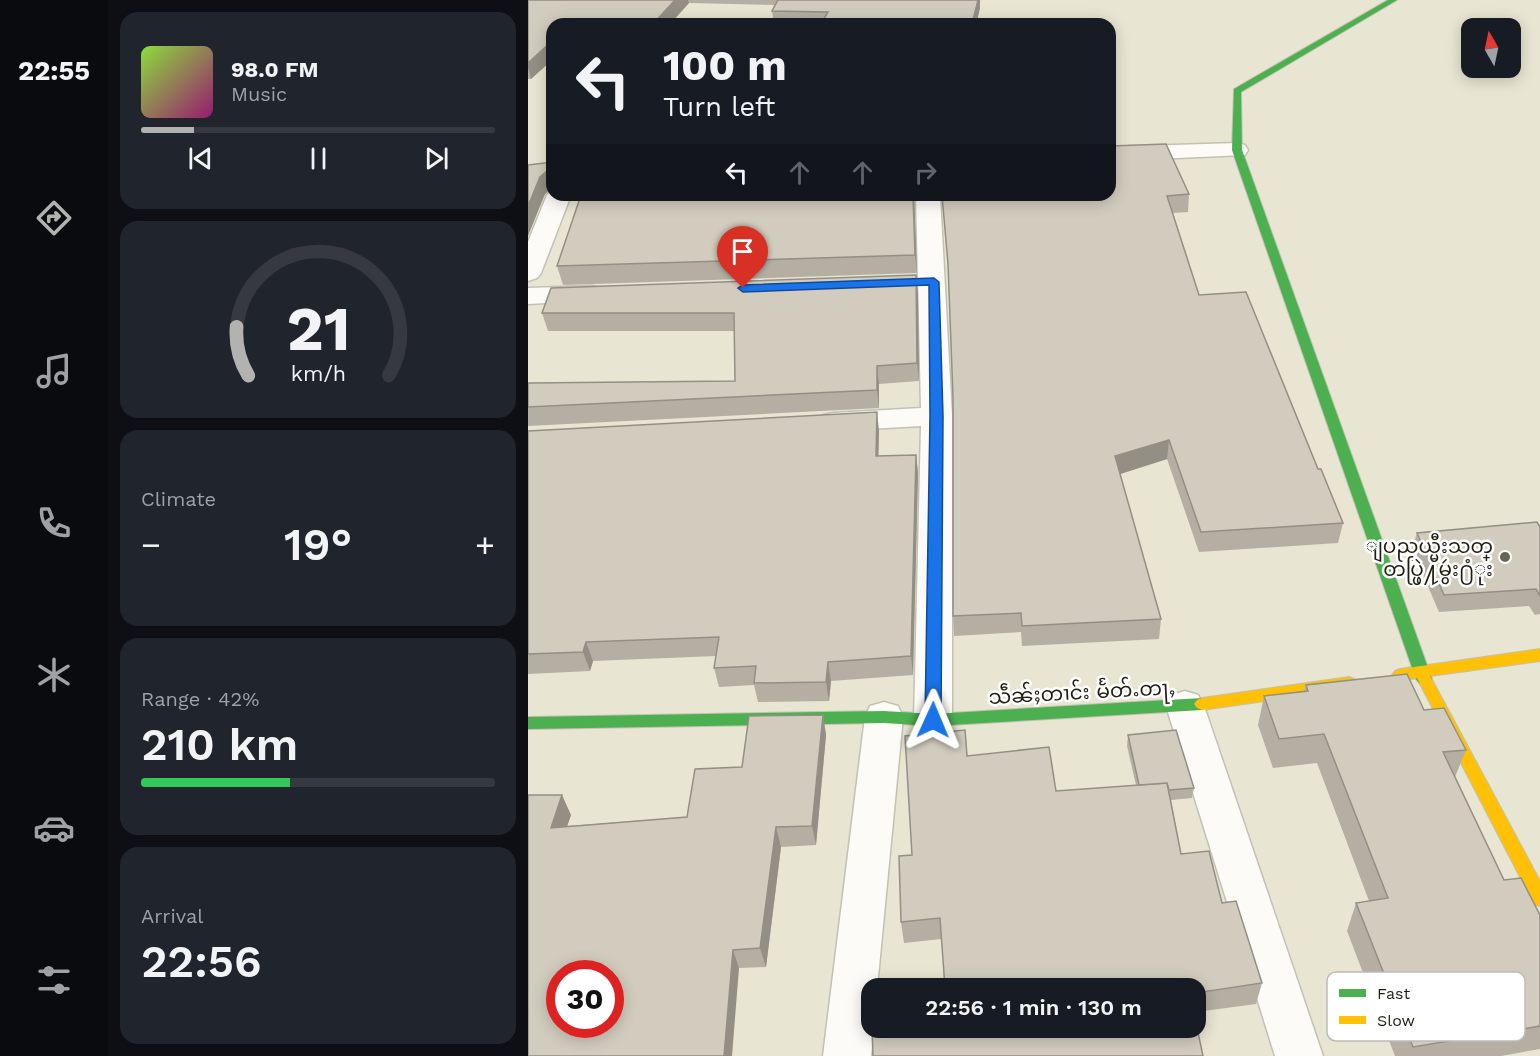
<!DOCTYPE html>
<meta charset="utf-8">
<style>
body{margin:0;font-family:"Work Sans","Noto Sans Myanmar",sans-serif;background:#20242c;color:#f1f3f6;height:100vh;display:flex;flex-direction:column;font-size:22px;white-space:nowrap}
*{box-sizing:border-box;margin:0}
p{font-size:20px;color:#9ea1a6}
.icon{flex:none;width:33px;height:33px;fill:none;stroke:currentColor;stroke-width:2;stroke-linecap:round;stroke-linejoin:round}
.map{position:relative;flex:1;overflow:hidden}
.drawer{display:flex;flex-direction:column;gap:12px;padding:12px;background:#0d0f14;width:420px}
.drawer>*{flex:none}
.top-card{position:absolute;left:18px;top:18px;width:570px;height:183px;border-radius:18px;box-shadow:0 3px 15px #0003;background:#171b24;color:#f1f3f6;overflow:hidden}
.needle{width:39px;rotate:351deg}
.fabs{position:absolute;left:933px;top:18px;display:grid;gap:12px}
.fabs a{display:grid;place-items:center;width:60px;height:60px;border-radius:12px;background:#171b24;box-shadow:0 3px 15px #0003;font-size:30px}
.speed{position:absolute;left:18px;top:960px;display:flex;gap:12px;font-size:30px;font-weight:700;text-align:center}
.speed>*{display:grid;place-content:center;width:78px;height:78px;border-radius:50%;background:#171b24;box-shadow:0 3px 15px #0003;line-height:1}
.speed .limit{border:9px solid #d22;background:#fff;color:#111}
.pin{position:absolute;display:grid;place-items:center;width:51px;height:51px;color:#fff;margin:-62px -26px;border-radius:50% 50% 50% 0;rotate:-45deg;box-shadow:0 0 6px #0007}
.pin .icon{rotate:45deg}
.me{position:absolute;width:66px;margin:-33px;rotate:1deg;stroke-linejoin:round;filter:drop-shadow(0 0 4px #0008)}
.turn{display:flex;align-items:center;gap:21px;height:126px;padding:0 18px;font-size:27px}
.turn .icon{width:78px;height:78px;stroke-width:2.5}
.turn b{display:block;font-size:42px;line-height:51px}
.lanes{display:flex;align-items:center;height:57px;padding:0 18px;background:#0003;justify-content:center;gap:30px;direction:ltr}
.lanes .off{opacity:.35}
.big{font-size:45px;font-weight:600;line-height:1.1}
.drawer .widget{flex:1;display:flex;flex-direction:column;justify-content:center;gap:9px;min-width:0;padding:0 21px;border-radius:18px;background:#20242c}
.drawer .dial{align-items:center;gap:0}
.dial svg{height:156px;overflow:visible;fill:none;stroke:#363941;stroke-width:7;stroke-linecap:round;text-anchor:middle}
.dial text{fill:#f1f3f6;stroke:none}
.song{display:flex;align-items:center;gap:18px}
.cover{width:72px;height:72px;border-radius:9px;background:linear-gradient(135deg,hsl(90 70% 55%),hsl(320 70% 35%))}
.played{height:6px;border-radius:3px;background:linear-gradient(90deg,#b2b3ae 15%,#363941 15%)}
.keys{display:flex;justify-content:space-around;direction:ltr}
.heat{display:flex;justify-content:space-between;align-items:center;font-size:33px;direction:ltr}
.charge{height:9px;border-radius:4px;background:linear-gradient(90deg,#34c759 42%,#363941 0)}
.trip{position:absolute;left:333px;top:978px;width:345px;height:60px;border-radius:18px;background:#171b24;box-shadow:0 3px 15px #0003;font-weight:600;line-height:60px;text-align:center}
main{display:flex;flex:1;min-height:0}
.menu{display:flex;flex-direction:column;width:108px;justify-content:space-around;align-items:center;background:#090b0e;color:#9ea1a6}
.menu .icon{width:42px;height:42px}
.menu .current{color:#b2b3ae}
.menu b{font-size:27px;color:#f1f3f6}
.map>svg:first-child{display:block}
</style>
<main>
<nav class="menu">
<b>22:55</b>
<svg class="icon current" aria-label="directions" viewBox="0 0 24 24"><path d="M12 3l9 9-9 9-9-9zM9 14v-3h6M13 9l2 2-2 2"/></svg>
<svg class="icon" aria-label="music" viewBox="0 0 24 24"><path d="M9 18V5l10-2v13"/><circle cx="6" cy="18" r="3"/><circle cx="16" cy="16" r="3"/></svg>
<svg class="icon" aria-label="phone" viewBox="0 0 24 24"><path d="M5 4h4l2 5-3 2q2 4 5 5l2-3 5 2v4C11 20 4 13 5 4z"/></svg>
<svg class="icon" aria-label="climate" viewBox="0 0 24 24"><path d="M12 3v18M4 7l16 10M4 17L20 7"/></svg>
<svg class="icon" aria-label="car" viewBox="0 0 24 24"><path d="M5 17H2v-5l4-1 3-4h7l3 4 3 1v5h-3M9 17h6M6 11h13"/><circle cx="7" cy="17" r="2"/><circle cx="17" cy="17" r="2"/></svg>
<svg class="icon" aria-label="filters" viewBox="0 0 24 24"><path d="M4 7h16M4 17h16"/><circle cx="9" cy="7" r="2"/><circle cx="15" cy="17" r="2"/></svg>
</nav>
<section class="drawer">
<div class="widget">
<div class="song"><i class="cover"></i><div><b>98.0 FM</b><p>Music</p></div></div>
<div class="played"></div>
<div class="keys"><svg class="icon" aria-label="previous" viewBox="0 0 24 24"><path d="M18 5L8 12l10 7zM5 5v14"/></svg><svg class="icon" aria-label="pause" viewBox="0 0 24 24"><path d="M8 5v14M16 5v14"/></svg><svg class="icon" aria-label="next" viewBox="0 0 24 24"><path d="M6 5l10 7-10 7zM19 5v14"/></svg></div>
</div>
<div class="widget dial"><svg viewBox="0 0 100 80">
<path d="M14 69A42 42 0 1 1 86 69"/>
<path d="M14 69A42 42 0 0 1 8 44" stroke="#b2b3ae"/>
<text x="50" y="56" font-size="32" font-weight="700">21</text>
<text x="50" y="72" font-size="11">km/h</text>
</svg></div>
<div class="widget"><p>Climate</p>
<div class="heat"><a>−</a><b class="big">19°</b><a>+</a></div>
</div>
<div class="widget"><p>Range · 42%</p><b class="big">210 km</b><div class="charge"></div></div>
<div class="widget"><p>Arrival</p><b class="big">22:56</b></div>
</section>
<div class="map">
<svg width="1012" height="1056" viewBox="0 0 1012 1056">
<rect width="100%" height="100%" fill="#e8e5d2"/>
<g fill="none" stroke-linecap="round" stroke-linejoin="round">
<g stroke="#c3c1b2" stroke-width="3">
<g id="street">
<path d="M709,143l8,2 3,5 -3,5 -135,6v-14z"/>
<path d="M24,190v5h19l-30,78 -4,5 -9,3v-39l19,-47z"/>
<path d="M388,195h24l12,221v304l-5,11 -14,4 -14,-4 -5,-11 7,-294 -87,5 -11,-2 -4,-7 4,-7 11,-2 87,-5z"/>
<path d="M64,286l9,2 4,6 -4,6 -73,4v-16z"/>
<path d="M657,691l13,4 6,11 119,350h-48l-109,-350 6,-11z"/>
<path d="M356,702l14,4 5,11 -26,271h-5v40h2l-3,28h-48l42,-339 5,-11z"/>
</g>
</g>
<g stroke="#c3c1b2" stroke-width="2">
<g id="fast">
<path d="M860,0h9l-156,92 1,58 190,529 -3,4 -5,2 -5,-2 -3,-4 -184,-529 2,-61z"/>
<path d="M674,698l5,2 3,4 -3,4 -5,2 -269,16 -49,-3 -356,6v-12l356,-6 49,3z"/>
</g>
</g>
<g stroke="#c3c1b2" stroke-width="2">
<g id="slow">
<path d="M1012,649v12l-110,15 110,205v25l-6,-2 -117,-226 -17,3 -5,-2 -3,-4 3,-4 5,-2z"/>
<path d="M821,677l5,2 3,4 -3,4 -5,2 -147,21 -5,-2 -3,-4 3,-4 5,-2z"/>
</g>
</g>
<use href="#street" fill="#fcfbf8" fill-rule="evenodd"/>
<use href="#fast" fill="#4caf50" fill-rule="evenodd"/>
<use href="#slow" fill="#ffc107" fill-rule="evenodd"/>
</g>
<g fill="#b5afa3">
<path d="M0,0h452v8l-4,16h-202l-2,-13 2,-6 -85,-2 -19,21h-118v36l-21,19h-3z"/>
<path d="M583,146l78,48 -1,18 -15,1 26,82 119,174 25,54 -5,20 -139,9 -32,-93 -47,15 41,145 -2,20 -137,7 -1,-14 -67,4 -1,-20v-219l-4,-121 -7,-81h168z"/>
<path d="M24,162v26l-7,6 -17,-29z"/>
<path d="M53,195h333l3,78 -354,12 -6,-19z"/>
<path d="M390,292l1,89 -40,3v24l-351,18v-43l207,-2 -1,-50h-186l-6,-18z"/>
<path d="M0,431h351l-1,25 38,-1 2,18 -5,202 -82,6 -2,20 -71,1 -4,-17 -35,2 -5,-19 2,-12 -123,5 -3,10 -62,3z"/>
<path d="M1012,527v87l-5,1 -6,-9 -90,6 -27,-63 5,-16z"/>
<path d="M778,685l118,25 42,40 -11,27 49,103 36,35v134l-39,7h-106l-48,-125 9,-28 13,-2 -52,-138 -44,5 -15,-43 6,-29 40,-4z"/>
<path d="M295,715l3,20 -10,110 -35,2 -15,120 -27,1 -211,-173 43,20 -4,11 120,-9 55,-50z"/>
<path d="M600,735l66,53 -2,10 -21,2 10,54 41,49 40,80 -6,21 -60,8v-24l-255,-49 -37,4 -3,-21 11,-67 55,-99 89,35 80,-6 -9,-39z"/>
</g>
<g fill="#938f85">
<path d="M147,0h13l1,3 -19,21h-17z"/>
<path d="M450,0h2v8l-4,16h-4z"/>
<path d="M24,41v19l-21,19 -3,-11v-5z"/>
<path d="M19,171l5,17 -7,6 -17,42v-30l12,-29z"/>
<path d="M385,195h1l3,78 -2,-18z"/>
<path d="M388,275l2,17 1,89 -2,-18z"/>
<path d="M349,366l2,18v24l-2,-18z"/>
<path d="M349,412l2,19 -1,44 -2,-19z"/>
<path d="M641,440l-2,19 -53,17 1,-20z"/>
<path d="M388,455l2,18 -5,202 -2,-19z"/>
<path d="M58,642l7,19 -3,10 -7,-19z"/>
<path d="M300,662l3,19 -2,20 -3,-19z"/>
<path d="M295,715l3,20 -10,110 -4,-19z"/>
<path d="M34,795l9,20 -11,32 -9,-19z"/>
<path d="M248,827l5,20 -15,120 -6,-19z"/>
<path d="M205,950l6,18 -7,88h-8z"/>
</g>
<g fill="#d2ccbe" stroke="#938f85" stroke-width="1.5" fill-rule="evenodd">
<path d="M0,0h147l-22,24h-101v17l-24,22z"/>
<path d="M250,0h200l-6,24h-151l7,-12 -56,-1z"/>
<path d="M582,144l1,2 55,-2 23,50 -22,2 32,99 47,-3 72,177h3l22,54 -142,9 -32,-92 -54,16 46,163 -139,7 -1,-13 -68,3v-219l-5,-133 -6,-69h168z"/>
<path d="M24,162v14h-3l-2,-5 -7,6 -12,29v-41z"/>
<path d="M53,195h332l2,60 -358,11z"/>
<path d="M388,275l1,88 -40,3v24l-349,17v-24l207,-2 -1,-68h-192l9,-25z"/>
<path d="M349,412l-1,44 40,-1 -5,201 -83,6 -2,20 -72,1 2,-17 -42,2 5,-31 -133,5 -3,10 -55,2v-223z"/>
<path d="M1009,522l3,5v69l-4,-7 -92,6 -27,-62z"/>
<path d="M879,674l17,36 20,-2 22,42 -23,2 61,128 17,-2 19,37v111l-127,21 -57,-144 32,-5 -64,-164 -45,5 -15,-43 44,-5 -2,-6z"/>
<path d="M295,715l-11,111 -36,1 -16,121 -27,2 -9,106h-196v-261h34l-11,33 136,-11 8,-48 47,-2 7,-51zM32,974h50v50h-50z"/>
<path d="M437,730l2,26 82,-9 7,44 111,-8 14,71 28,-3 13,52 14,-2 26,82 -66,10v-5h-251l-5,-70 -39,4 -2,-66 13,-1 -7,-119z"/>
<path d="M648,730l18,58 -25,2 -2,-7 -28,2 -11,-50z"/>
<path d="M668,1023l7,33h-330l-1,-28h324z"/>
</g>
<path fill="#1a73e8" stroke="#114b97" stroke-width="1.5" d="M406,278l5,4 4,134 -2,304 -8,7 -8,-7 5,-304 -1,-131 -186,7 -5,-4 5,-3z"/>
<circle fill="#666455" stroke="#fff" stroke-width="2" cx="977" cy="557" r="6"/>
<g text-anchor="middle" stroke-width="5" stroke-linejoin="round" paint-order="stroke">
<g font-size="20" fill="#201e11" stroke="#fff" text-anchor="end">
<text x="965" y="553">ျပည္နယ္မီးသတ္<tspan x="965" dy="23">တပ္ဖြဲ႔မွဴး႐ံုး</tspan></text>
</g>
<g font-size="20" fill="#201e11" stroke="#fff">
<text transform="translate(554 692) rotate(-3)" y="7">သဵၼ်ႈတၢင်း မႅတ်ႉတႃႇ</text>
</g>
</g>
<rect x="799" y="972" width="198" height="69" rx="9" fill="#fff" stroke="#bcbcb8" stroke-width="1.5"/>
<rect x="811" y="989" width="27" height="8" fill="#4caf50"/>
<rect x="811" y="1016" width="27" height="8" fill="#ffc107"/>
<g font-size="16" fill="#201e11">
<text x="849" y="999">Fast</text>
<text x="849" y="1026">Slow</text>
</g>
</svg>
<div class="fabs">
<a><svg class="needle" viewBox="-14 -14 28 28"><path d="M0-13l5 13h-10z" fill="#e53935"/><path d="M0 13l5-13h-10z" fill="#9ea1a6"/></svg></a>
</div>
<div class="speed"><div class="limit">30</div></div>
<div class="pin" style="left:215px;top:288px;background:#d93025"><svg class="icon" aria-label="arrive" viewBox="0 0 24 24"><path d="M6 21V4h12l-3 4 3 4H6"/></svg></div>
<svg class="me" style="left:405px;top:720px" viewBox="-20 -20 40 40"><path d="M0-17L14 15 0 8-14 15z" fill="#1a73e8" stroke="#fff" stroke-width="4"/></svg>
<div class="trip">22:56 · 1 min · 130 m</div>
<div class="top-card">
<div class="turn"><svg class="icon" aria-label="left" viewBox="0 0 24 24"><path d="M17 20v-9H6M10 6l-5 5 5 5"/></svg><div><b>100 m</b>Turn left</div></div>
<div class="lanes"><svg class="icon" aria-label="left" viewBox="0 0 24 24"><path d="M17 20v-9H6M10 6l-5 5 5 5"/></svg><svg class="icon off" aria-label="ahead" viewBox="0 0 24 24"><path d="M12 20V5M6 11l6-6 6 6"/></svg><svg class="icon off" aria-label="ahead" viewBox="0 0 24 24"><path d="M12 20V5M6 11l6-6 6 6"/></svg><svg class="icon off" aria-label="right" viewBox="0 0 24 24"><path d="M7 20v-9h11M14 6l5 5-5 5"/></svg></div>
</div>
</div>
</main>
